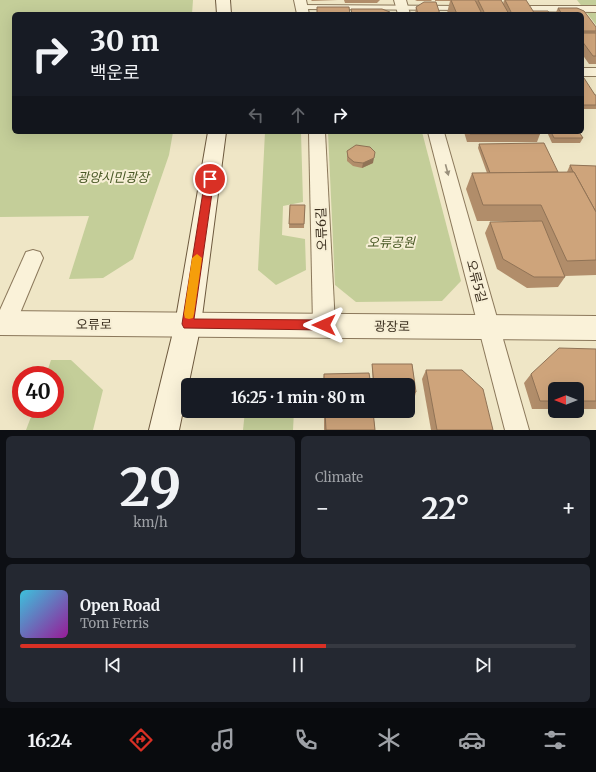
<!DOCTYPE html>
<meta charset="utf-8">
<style>
body{margin:0;font-family:Merriweather,"Noto Sans KR",serif;background:#242831;color:#f1f3f6;height:100vh;display:flex;flex-direction:column;font-size:15px;white-space:nowrap}
*{box-sizing:border-box;margin:0}
p{font-size:13px;color:#9ea1a6}
.icon{flex:none;width:22px;height:22px;fill:none;stroke:currentColor;stroke-width:2;stroke-linecap:round;stroke-linejoin:round}
.map{position:relative;height:430px;overflow:hidden}
.sheet{display:flex;flex-direction:column;gap:6px;padding:6px;background:#0d0f14;flex:1}
.sheet>*{flex:none}
.top-card{position:absolute;left:12px;top:12px;width:572px;height:122px;border-radius:6px;box-shadow:0 4px 16px #0002;background:#171b24;color:#f1f3f6;overflow:hidden}
.needle{width:26px;rotate:270deg}
.fabs{position:absolute;left:548px;top:382px;display:grid;gap:8px}
.fabs a{display:grid;place-items:center;width:36px;height:36px;border-radius:6px;background:#171b24;box-shadow:0 4px 16px #0002;font-size:20px}
.speed{position:absolute;left:12px;top:366px;display:flex;gap:8px;font-size:20px;font-weight:700;text-align:center}
.speed>*{display:grid;place-content:center;width:52px;height:52px;border-radius:50%;background:#171b24;box-shadow:0 4px 16px #0002;line-height:1}
.speed .limit{border:6px solid #d22;background:#fff;color:#111}
.pin{position:absolute;display:grid;place-items:center;width:34px;height:34px;color:#fff;margin:-17px;border:2px solid #fff;border-radius:50%;box-shadow:0 1px 4px #0007}
.me{position:absolute;width:44px;margin:-22px;rotate:270deg;stroke-linejoin:round;filter:drop-shadow(0 0 3px #0008)}
.turn{display:flex;align-items:center;gap:14px;height:84px;padding:0 12px;font-size:18px}
.turn .icon{width:52px;height:52px;stroke-width:2.5}
.turn b{display:block;font-size:28px;line-height:34px}
.lanes{display:flex;align-items:center;height:38px;padding:0 12px;background:#0003;justify-content:center;gap:20px;direction:ltr}
.lanes .off{opacity:.35}
.big{font-size:30px;font-weight:700;line-height:1.1}
.sheet .tile{flex:1;display:flex;flex-direction:column;justify-content:center;gap:6px;min-width:0;padding:0 14px;border-radius:6px;background:#242831}
.sheet .dial{align-items:center;gap:0}
.dial b{font-size:52px;line-height:1}
.song{display:flex;align-items:center;gap:12px}
.cover{width:48px;height:48px;border-radius:6px;background:linear-gradient(135deg,hsl(190 70% 55%),hsl(300 70% 35%))}
.played{height:4px;border-radius:2px;background:linear-gradient(90deg,#d93025 55%,#363941 55%)}
.keys{display:flex;justify-content:space-around;direction:ltr}
.heat{display:flex;justify-content:space-between;align-items:center;font-size:22px;direction:ltr}
.sheet .tiles{flex:1;display:grid;gap:6px;grid-template-columns:1fr 1fr}
.tile:last-child{grid-column:span 2}
.trip{position:absolute;left:181px;top:378px;width:234px;height:40px;border-radius:6px;background:#171b24;box-shadow:0 4px 16px #0002;font-weight:700;line-height:40px;text-align:center}
.tab-bar{display:flex;height:64px;justify-content:space-around;align-items:center;background:#090b0e;color:#9ea1a6}
.tab-bar .icon{width:28px;height:28px}
.tab-bar .selected{color:#d93025}
.tab-bar b{font-size:18px;color:#f1f3f6}
.map>svg:first-child{display:block}
</style>
<div class="map">
<svg width="596" height="430" viewBox="0 0 596 430">
<rect width="100%" height="100%" fill="#efe6c6"/>
<g fill="#c4ce99">
<path d="M0,0h193l-1,14h-178v118h159l-4,23 -36,104 -30,19 -34,1 20,-63 -89,1z"/>
<path d="M577,0h19v25z"/>
<path d="M265,132h36l2,70 -20,4 -1,29 23,4 1,31 -30,15 -18,-15z"/>
<path d="M328,132h94l39,149 -19,20 -86,1 -21,-17z"/>
<path d="M51,360h20l32,30 -10,40h-67l8,-21h21v-34h-9z"/>
<path d="M245,411h49l-1,19h-50z"/>
</g>
<g fill="none" stroke-linecap="round" stroke-linejoin="round">
<g stroke="#8b785b" stroke-width="2">
<g id="pedestrian">
<path d="M299,5l167,1 4,2 -4,2 -164,-1 -4,-2z"/>
<path d="M513,6h83v6l-86,-1v-4z"/>
</g>
</g>
<g stroke="#8b785b" stroke-width="2">
<g id="minor">
<path d="M294,0h12l3,14h-12z"/>
<path d="M394,0h12l4,14h-12z"/>
<rect x="582" y="68" width="14" height="8"/>
<path d="M309,132h16l10,193 -3,7 -8,3 -8,-3 -3,-7z"/>
<path d="M428,132h16l85,298h-24z"/>
<path d="M33,250l7,2 3,6 -30,72 -8,3 -5,-2v-21l26,-58z"/>
</g>
</g>
<g stroke="#8b785b" stroke-width="2">
<path id="tertiary" d="M0,311l596,5v24l-596,-5z"/>
</g>
<g stroke="#6d593e" stroke-width="2">
<g id="secondary">
<path d="M216,0h14l1,14h-14z"/>
<path d="M208,132h18l-25,192 -22,106h-30l26,-106z"/>
</g>
</g>
<use href="#pedestrian" fill="#faf2d9" fill-rule="evenodd"/>
<use href="#minor" fill="#faf2d9" fill-rule="evenodd"/>
<use href="#tertiary" fill="#faf2d9" fill-rule="evenodd"/>
<use href="#secondary" fill="#faf2d9" fill-rule="evenodd"/>
</g>
<g fill="#b18d6a">
<path d="M311,0h27l-26,1z"/>
<path d="M344,0h36l-3,3h-32z"/>
<path d="M415,0h17l-1,1h-14z"/>
<path d="M435,0h40l1,1v-1h25l2,4 1,-4 29,11 17,3h-102l-1,-1 3,-12h-15z"/>
<path d="M416,7l24,7h-25z"/>
<path d="M558,8h19l7,3 12,16v37h-7l-7,-10v-40h-27z"/>
<path d="M582,78l13,17h1v14h-14z"/>
<path d="M464,132h76v2l-3,8h-70z"/>
<path d="M547,132h32l4,6 -3,5h-28z"/>
<path d="M479,144l79,28h9l3,-7 26,1v109l-31,1v1l-7,10 -31,1 -30,-19 -12,-36 5,-11h43l-1,-1h-55l-11,-32 6,-16h15l-9,-25z"/>
<path d="M347,151l26,12 -11,5 -9,-2 -6,-5z"/>
<path d="M290,205h15l-1,23h-15z"/>
<path d="M596,349v60h-19v-20h-22v20h-23l-8,-26 7,-9z"/>
<path d="M372,364h40l4,28 -1,4h-7v-11h-35l-1,-18z"/>
<path d="M426,370l67,60h-62l-9,-51z"/>
<path d="M324,374l47,11h-48z"/>
<path d="M324,411h49l2,19h-51z"/>
</g>
<path fill="#907356" d="M374,158l-1,5 -11,5 1,-5z"/>
<g fill="#cea47b" stroke="#907356">
<path d="M451,0h24l7,14h-25z"/>
<path d="M478,0h23l8,14h-24z"/>
<path d="M505,0h21l9,14h-23z"/>
<path d="M424,2h12l4,12h-22l-2,-7z"/>
<path d="M317,7h32l1,7h-33z"/>
<path d="M558,8h19l7,3 12,16v4h-14v-17h-20z"/>
<path d="M351,9h31l8,3v2h-38z"/>
<path d="M533,11h15l2,3h-15z"/>
<path d="M582,33h14v23h-3l-11,-15z"/>
<path d="M582,78h2l11,17h1v10h-14z"/>
<path d="M469,132h71v2h-70z"/>
<path d="M551,132h28l4,6h-29z"/>
<path d="M544,143l14,29 -68,1 -11,-29z"/>
<path d="M356,145l14,2 5,5 -1,6 -11,5 -9,-1 -6,-5 -1,-6z"/>
<path d="M570,165l26,1v46l-22,-40h-1z"/>
<path d="M574,172l22,40v48l-29,1 -26,-56h-58l-11,-32z"/>
<path d="M290,205h15l-1,19h-15z"/>
<path d="M542,221l23,56h-31l-31,-18 -13,-37z"/>
<path d="M559,348l37,1v52h-19v-12h-22v12h-15l-9,-27z"/>
<path d="M372,364h40l4,28h-8v-7h-34z"/>
<path d="M426,370h36l21,19 10,41h-56z"/>
<path d="M369,373l2,12h-47v-11z"/>
<path d="M325,411h48l2,19h-49z"/>
</g>
<defs><path id="oneway-solid" d="M-6-.8H1V-3.2L6.5 0L1 3.2V.8H-6Z"/></defs>
<use fill="#9a907c" href="#oneway-solid" transform="translate(447 170) rotate(75)"/>
<path fill="#d93025" stroke="#8d1f18" d="M210,176l4,3 -20,140 130,1 4,2 1,3 -1,4 -4,1 -140,-2 -2,-4 23,-145z"/>
<path fill="#f59e0b" d="M197,254l5,4 -8,56 -1,4 -4,1 -4,-1 -1,-4 8,-56z"/>
<g text-anchor="middle" stroke-width="4" stroke-linejoin="round" paint-order="stroke">
<g font-size="13" font-style="italic" fill="#485825" stroke="#f7efd6">
<text x="113" y="182">광양시민광장</text>
<text x="391" y="247">오류공원</text>
</g>
<g font-size="13" fill="#3b2f1f" stroke="#f7efd6">
<text transform="translate(321 229) rotate(-92)" y="5">오류6길</text>
<text transform="translate(477 281) rotate(75)" y="5">오류5길</text>
<text x="94" y="329">오류로</text>
<text transform="translate(392 326) rotate(1)" y="5">광장로</text>
</g>
</g>
</svg>
<div class="fabs">
<a><svg class="needle" viewBox="-14 -14 28 28"><path d="M0-13l5 13h-10z" fill="#e53935"/><path d="M0 13l5-13h-10z" fill="#9ea1a6"/></svg></a>
</div>
<div class="speed"><div class="limit">40</div></div>
<div class="pin" style="left:210px;top:179px;background:#d93025"><svg class="icon" aria-label="arrive" viewBox="0 0 24 24"><path d="M6 21V4h12l-3 4 3 4H6"/></svg></div>
<svg class="me" style="left:324px;top:325px" viewBox="-20 -20 40 40"><path d="M0-17L14 15 0 8-14 15z" fill="#d93025" stroke="#fff" stroke-width="4"/></svg>
<div class="trip">16:25 · 1 min · 80 m</div>
<div class="top-card">
<div class="turn"><svg class="icon" aria-label="right" viewBox="0 0 24 24"><path d="M7 20v-9h11M14 6l5 5-5 5"/></svg><div><b>30 m</b>백운로</div></div>
<div class="lanes"><svg class="icon off" aria-label="left" viewBox="0 0 24 24"><path d="M17 20v-9H6M10 6l-5 5 5 5"/></svg><svg class="icon off" aria-label="ahead" viewBox="0 0 24 24"><path d="M12 20V5M6 11l6-6 6 6"/></svg><svg class="icon" aria-label="right" viewBox="0 0 24 24"><path d="M7 20v-9h11M14 6l5 5-5 5"/></svg></div>
</div>
</div>
<section class="sheet">
<div class="tiles">
<div class="tile dial"><b>29</b><p>km/h</p></div>
<div class="tile"><p>Climate</p>
<div class="heat"><a>−</a><b class="big">22°</b><a>+</a></div>
</div>
<div class="tile">
<div class="song"><i class="cover"></i><div><b>Open Road</b><p>Tom Ferris</p></div></div>
<div class="played"></div>
<div class="keys"><svg class="icon" aria-label="previous" viewBox="0 0 24 24"><path d="M18 5L8 12l10 7zM5 5v14"/></svg><svg class="icon" aria-label="pause" viewBox="0 0 24 24"><path d="M8 5v14M16 5v14"/></svg><svg class="icon" aria-label="next" viewBox="0 0 24 24"><path d="M6 5l10 7-10 7zM19 5v14"/></svg></div>
</div>
</div>
</section>
<nav class="tab-bar">
<b>16:24</b>
<svg class="icon selected" aria-label="directions" viewBox="0 0 24 24"><path d="M12 3l9 9-9 9-9-9zM9 14v-3h6M13 9l2 2-2 2"/></svg>
<svg class="icon" aria-label="music" viewBox="0 0 24 24"><path d="M9 18V5l10-2v13"/><circle cx="6" cy="18" r="3"/><circle cx="16" cy="16" r="3"/></svg>
<svg class="icon" aria-label="phone" viewBox="0 0 24 24"><path d="M5 4h4l2 5-3 2q2 4 5 5l2-3 5 2v4C11 20 4 13 5 4z"/></svg>
<svg class="icon" aria-label="climate" viewBox="0 0 24 24"><path d="M12 3v18M4 7l16 10M4 17L20 7"/></svg>
<svg class="icon" aria-label="car" viewBox="0 0 24 24"><path d="M5 17H2v-5l4-1 3-4h7l3 4 3 1v5h-3M9 17h6M6 11h13"/><circle cx="7" cy="17" r="2"/><circle cx="17" cy="17" r="2"/></svg>
<svg class="icon" aria-label="filters" viewBox="0 0 24 24"><path d="M4 7h16M4 17h16"/><circle cx="9" cy="7" r="2"/><circle cx="15" cy="17" r="2"/></svg>
</nav>
